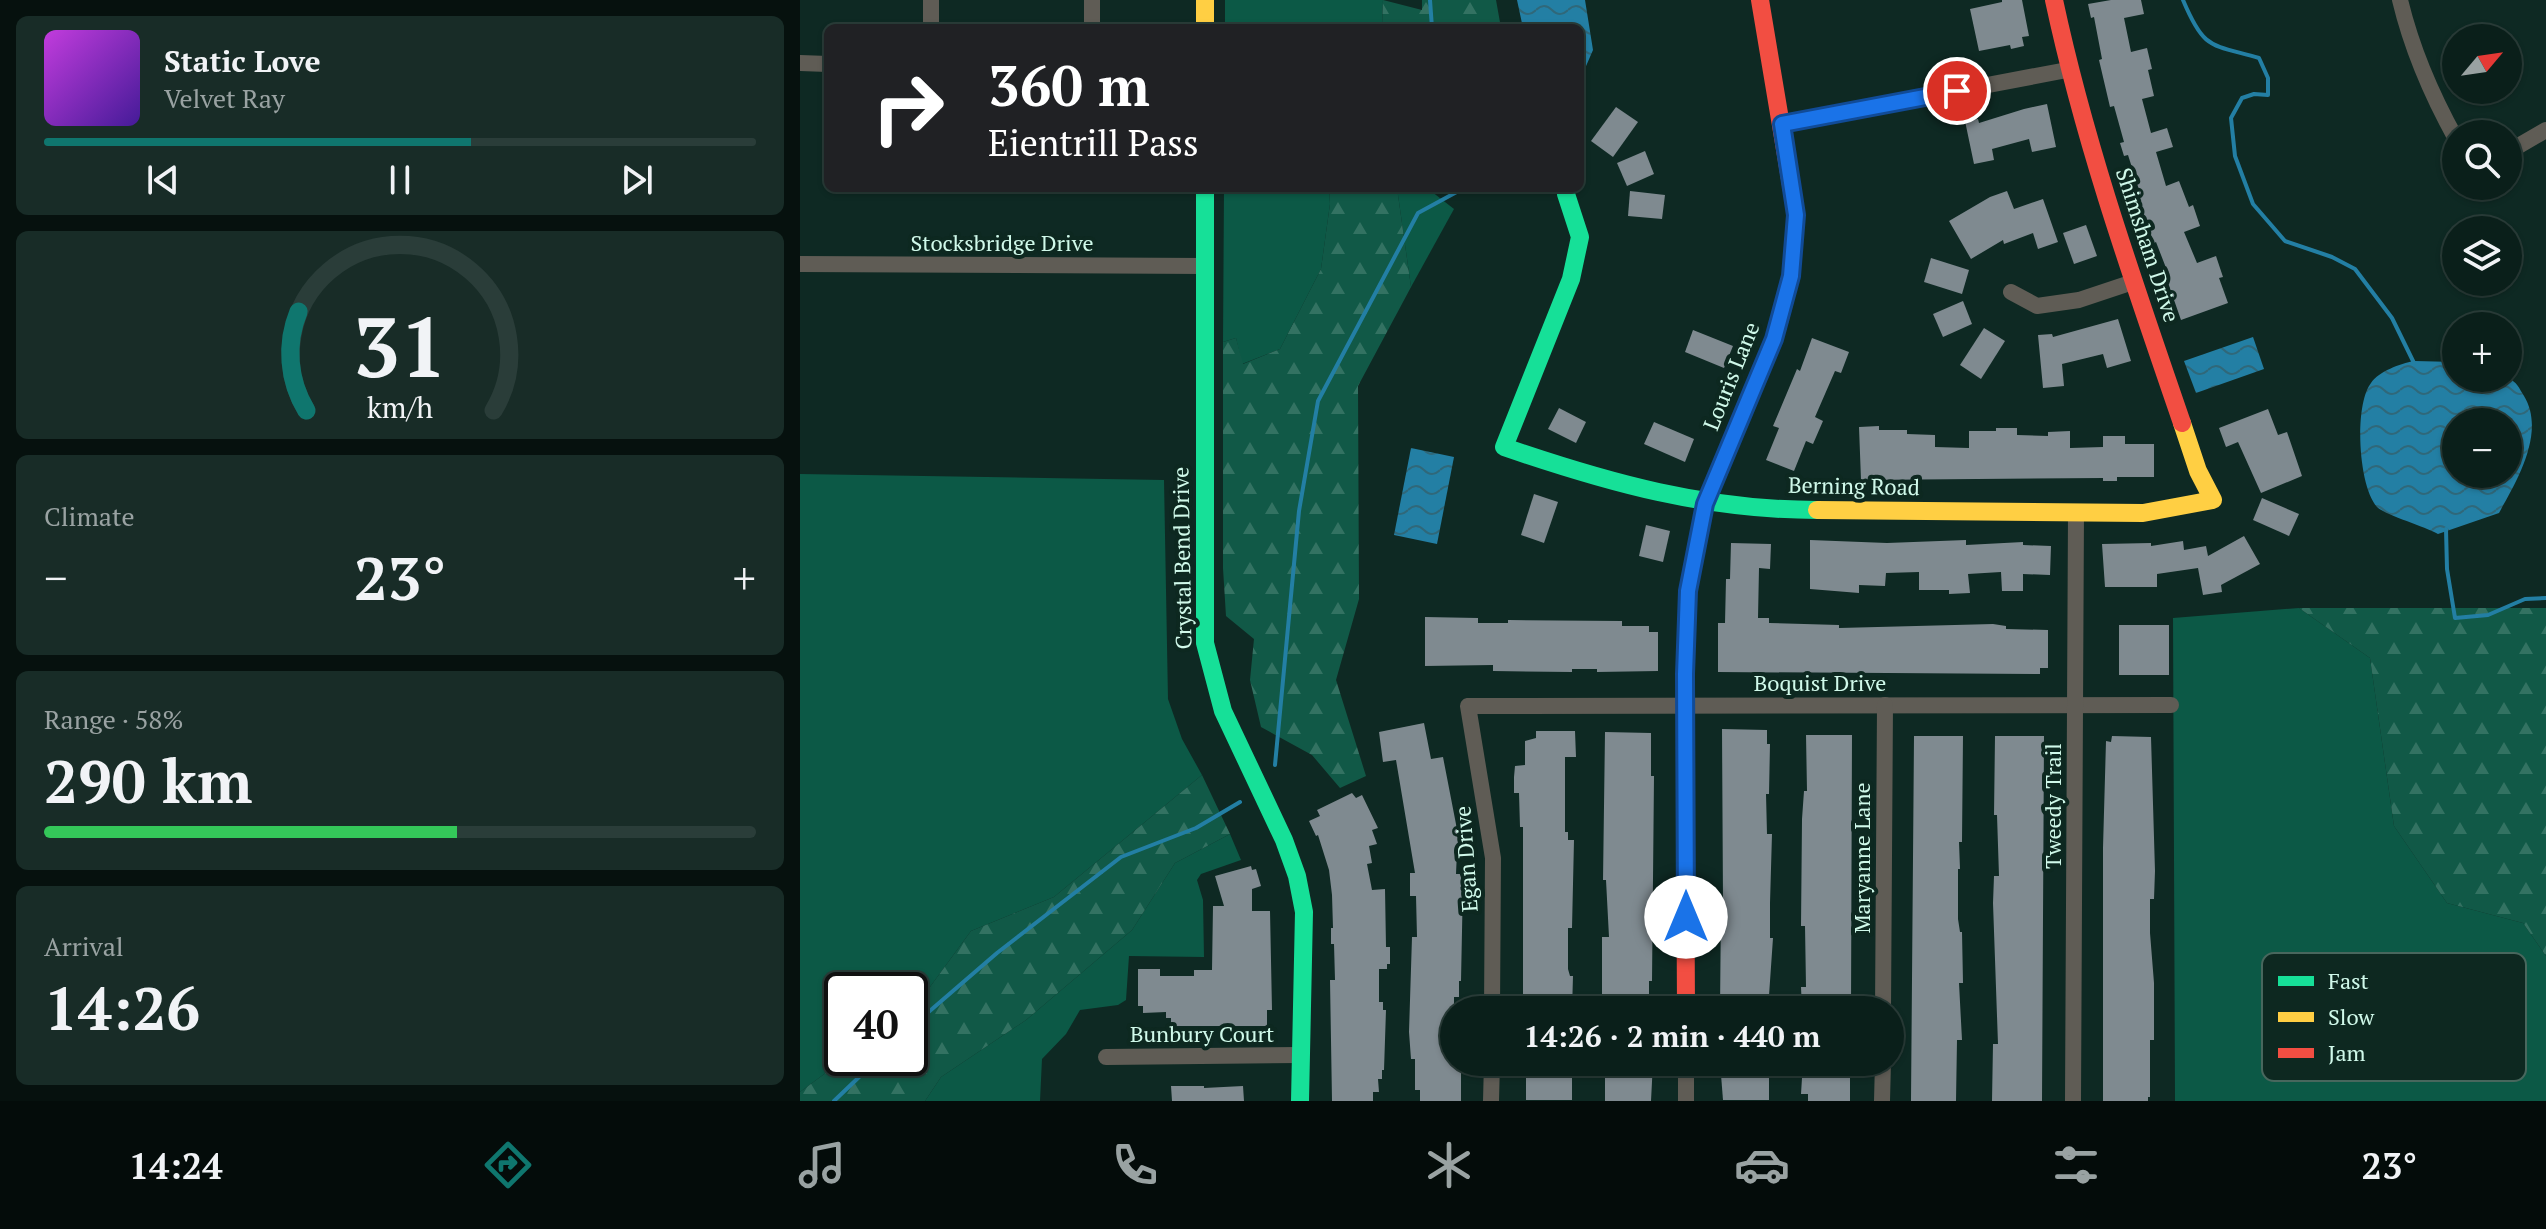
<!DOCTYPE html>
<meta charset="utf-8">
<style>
body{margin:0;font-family:"PT Serif",serif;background:#182c27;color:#f1f3f6;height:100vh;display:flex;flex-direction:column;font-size:30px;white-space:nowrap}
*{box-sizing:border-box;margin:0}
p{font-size:26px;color:#99a2a2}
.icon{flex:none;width:44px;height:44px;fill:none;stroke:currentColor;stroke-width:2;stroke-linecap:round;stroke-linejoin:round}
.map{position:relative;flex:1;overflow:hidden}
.side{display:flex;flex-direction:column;gap:16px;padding:16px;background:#06110e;width:800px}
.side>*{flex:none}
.hud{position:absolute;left:24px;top:24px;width:760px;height:168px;border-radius:12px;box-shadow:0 2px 6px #0004,0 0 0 2px #2a3d39;background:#202124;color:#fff;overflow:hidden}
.needle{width:52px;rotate:61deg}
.controls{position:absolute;left:1642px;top:24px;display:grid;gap:16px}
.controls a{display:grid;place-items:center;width:80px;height:80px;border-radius:50%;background:#0a1f1a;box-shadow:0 2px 6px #0004,0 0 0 2px #2a3d39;font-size:40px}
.speed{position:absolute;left:24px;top:972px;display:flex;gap:16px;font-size:40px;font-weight:700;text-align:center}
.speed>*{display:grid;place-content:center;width:104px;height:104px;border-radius:50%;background:#0a1f1a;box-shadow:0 2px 6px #0004,0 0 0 2px #2a3d39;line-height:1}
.speed .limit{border:4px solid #111;border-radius:12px;background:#fff;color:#111}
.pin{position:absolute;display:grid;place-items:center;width:68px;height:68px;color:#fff;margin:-34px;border:4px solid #fff;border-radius:50%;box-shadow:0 2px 8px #0007}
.me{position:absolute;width:88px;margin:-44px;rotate:0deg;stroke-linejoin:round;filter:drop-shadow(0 0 6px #0008)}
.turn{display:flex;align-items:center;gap:28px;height:168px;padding:0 32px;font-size:36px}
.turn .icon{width:104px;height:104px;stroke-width:2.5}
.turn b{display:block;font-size:56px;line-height:68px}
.big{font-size:60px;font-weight:600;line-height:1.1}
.side .widget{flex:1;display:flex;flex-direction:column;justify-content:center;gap:12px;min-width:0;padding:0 28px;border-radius:12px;background:#182c27}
.side .dial{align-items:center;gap:0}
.dial svg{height:208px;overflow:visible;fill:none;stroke:#2a3d39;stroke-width:7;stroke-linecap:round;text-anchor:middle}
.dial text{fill:#f1f3f6;stroke:none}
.song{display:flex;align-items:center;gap:24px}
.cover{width:96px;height:96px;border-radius:12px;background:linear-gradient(135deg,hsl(290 70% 55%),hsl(260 70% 35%))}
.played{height:8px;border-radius:4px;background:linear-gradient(90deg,#0f766e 60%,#2a3d39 60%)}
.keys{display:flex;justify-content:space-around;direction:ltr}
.heat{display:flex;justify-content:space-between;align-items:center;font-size:44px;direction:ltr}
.charge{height:12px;border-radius:6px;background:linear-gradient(90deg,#34c759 58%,#2a3d39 0)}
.trip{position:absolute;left:640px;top:996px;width:464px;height:80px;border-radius:40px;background:#0a1f1a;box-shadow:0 2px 6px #0004,0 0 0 2px #2a3d39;font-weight:600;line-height:80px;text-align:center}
.tab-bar{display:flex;height:128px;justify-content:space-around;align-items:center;background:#040c0a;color:#99a2a2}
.tab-bar .icon{width:56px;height:56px}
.tab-bar .on{color:#0f766e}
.tab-bar b{font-size:36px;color:#f1f3f6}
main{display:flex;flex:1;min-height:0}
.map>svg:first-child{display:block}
</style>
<main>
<section class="side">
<div class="widget">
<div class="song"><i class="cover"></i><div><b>Static Love</b><p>Velvet Ray</p></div></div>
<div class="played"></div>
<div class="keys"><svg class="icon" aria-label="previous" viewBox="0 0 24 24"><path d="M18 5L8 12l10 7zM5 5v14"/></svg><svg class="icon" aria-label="pause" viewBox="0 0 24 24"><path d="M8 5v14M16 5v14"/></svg><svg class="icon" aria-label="next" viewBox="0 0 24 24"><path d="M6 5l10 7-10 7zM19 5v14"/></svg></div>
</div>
<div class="widget dial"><svg viewBox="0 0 100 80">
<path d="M14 69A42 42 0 1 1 86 69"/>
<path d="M14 69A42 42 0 0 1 11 31" stroke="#0f766e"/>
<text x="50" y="56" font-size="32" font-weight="700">31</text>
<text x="50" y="72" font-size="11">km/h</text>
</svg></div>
<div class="widget"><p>Climate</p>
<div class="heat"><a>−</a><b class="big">23°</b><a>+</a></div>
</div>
<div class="widget"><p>Range · 58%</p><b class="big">290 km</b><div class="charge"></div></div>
<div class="widget"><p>Arrival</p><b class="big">14:26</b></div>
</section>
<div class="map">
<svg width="1746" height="1101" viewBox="0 0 1746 1101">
<defs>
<pattern id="forest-firs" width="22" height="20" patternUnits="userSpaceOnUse" patternTransform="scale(2)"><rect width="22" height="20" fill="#115947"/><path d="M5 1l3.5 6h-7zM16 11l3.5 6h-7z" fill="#337262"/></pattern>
<pattern id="water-waves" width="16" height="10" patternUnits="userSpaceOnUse" patternTransform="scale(2)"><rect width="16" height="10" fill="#237fa4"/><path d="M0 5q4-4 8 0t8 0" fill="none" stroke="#2f687a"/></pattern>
</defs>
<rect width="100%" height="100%" fill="#0e2923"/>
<g fill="#0c5946">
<path d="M425,0h158l-1,28h-157z"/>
<path d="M424,188h105l1,16 -9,65 -41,80 -38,15 -6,-26 -13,4z"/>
<path d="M597,188h30l27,21 -43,78z"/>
<path d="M0,474l364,6 4,219 14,40 20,36 -148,122 -83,34 -55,75 -6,4v-20h-68v68h4l-46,34z"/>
<path d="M1499,608l71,50 24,168 53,77 76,20 23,33v145h-371l-2,-483z"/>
<path d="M430,834l11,26 -40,14 -4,6 6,20 1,57 -75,-1 -3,44 -8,5 -38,5 -14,24 -24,25 -2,42h-115l16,-24 85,-57 106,-90 43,-67z"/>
</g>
<g fill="url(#forest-firs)">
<path d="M583,0l39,10v-10h74l5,28h-119z"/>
<path d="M529,188h68l14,99 -53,99 1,213 -23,81 30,96 -26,12 -28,-33 -51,-28 -11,-47 4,-41 -28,-23 -3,-48v-226l13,-4 7,26 37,-15 41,-80 9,-65z"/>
<path d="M1499,608h247v348l-23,-33 -76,-20 -53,-77 -24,-168z"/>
<path d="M402,775l28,59 -55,29 -43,67 -106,90 -85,57 -16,24h-125v-9l46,-34h64v-48l6,-4 55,-75 83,-34z"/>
</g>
<g fill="url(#water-waves)" fill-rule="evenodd">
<path d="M717,0h68l8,50 -13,30v-52h-57z"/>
<path d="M1453,337l11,32 -68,24 -12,-32z"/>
<path d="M1614,361l42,1v16h52c9,4 11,10 16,18 22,36 -7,85 -25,117l-61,21c-14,-8 -53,-19 -61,-27 -19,-21 -23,-102 -6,-124 8,-12 29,-19 43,-22zM1708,422v52h-52v-52z"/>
<path d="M611,448l43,9 -17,87 -43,-9z"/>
</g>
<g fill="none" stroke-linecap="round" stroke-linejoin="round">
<g stroke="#237fa4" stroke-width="4">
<path d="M630,0l2,28"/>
<path d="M1383,0c21,50 27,44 76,58l9,20v17l-14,-1 -12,4 -11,20 4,38 18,48 32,37 47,16 23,12 37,49 22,45"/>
<path d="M1646,529l1,40 8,49 33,-3 37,-16 21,-1"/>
<path d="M475,765l24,-254 19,-110 100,-188 46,-25"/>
<path d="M110,1028l87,-75 124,-96 75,-29 44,-26"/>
<path d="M34,1101l45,-43"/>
</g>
</g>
<g fill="#7f8a90">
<path d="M1202,0h20l7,36 -7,1 2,9 -13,3 -1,-4 -31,6 -9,-42 32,-7z"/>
<path d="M1311,0h30l3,14 -20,4 7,34 16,-4 5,21 -4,1 6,26 -12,3 9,34 16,-5 6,19 -17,5 10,34 13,-5 10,26 4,-2 7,21 -16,6 13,31 19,-7 7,21 -4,1 9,25 -47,17 -16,-46 3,-1 -12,-31 -2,1 -17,-46 4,-1 -13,-41 -4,1 -4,-13 4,-1 -10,-36 -4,1 -11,-47 3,-1 -8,-42 -3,1 -3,-14z"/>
<path d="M1247,104l9,43 -24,5 -3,-13 -37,10 2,11 -20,4 -9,-43 13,-2 1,4 45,-14z"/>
<path d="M816,107l22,15 -25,35 -22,-16z"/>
<path d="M845,151l9,23 -27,12 -10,-23z"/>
<path d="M830,191l35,4 -3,24 -34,-3z"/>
<path d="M1207,191l7,18 29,-10 15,43 -20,7 -5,-16 -29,11 -1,-4 -32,19 -22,-38 41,-24z"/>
<path d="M1286,225l11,31 -23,8 -11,-31z"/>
<path d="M1131,258l38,12 -7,24 -38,-12z"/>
<path d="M1163,301l9,23 -29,13 -10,-23z"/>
<path d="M1318,319l13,42 -24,7 -4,-14 -41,10 2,22 -21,2 -5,-53 14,-1 1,3z"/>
<path d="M1184,328l21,13 -24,38 -21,-14z"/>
<path d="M893,330l40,16 -9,22 -39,-16z"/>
<path d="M1012,338l37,14 -8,21 -6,-2 -20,46 8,4 -10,23 -7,-3 -12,30 -28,-11 13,-32 -6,-2 24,-57 3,2z"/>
<path d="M759,408l27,14 -10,21 -28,-14z"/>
<path d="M1468,409l10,26 9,-3 15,44 -41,17 -23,-51 -12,5 -7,-19z"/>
<path d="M854,422l40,17 -9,23 -41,-18z"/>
<path d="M1079,426v4h28v4l28,1v12l34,1v-17h27v-3h21v7l31,1v-4l22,-1v17l33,-1v-11h22v8h29v33h-37v4h-14v-3l-242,2 -2,-53z"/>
<path d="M734,494l24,8 -14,41 -23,-8z"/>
<path d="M1462,498l37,16 -10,22 -36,-16z"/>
<path d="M846,525l24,6 -7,31 -24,-6z"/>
<path d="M1444,536l16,28 -39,21 1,7 -19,3 -5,-27 -41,6v13h-52l-3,-43 49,-1v3l32,-5 1,9 22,-4 2,10z"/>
<path d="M1010,540l77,3 79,-3v5l57,-3v3l28,1 -1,29 -27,-1v17h-21l-1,-19 -33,2 2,19 -21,1v-4h-30v-18l-33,1 -1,13 -26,-1v8l-49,-4z"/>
<path d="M931,543l40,1 -1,25 -11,-1 -1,50h11v5l70,2v3l154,-4 13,2v3l42,1v38h-8v6l-322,-2v-49h7l1,-44h4z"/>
<path d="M625,617l53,1v5h30v-3l114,1v5h27v6h9v39l-61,1v-3h-25v3l-79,-1v-6l-68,1z"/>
<rect x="1319" y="625" width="50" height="50"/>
<path d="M624,723l7,36 12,-2 18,93 -4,1 -1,23h5v7h2l-2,100h-2v16h-5v65h7v39h-41v-11h-5v-31h-4l-2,-27 3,-95h5l-1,-41h-6v-23h5l-19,-113 -13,2 -4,-30z"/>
<path d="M922,729l45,1v14h3l-1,50h-3l1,40h5l-2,69v35h3l-5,72h-48l1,-107h2z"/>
<path d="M736,731h39l1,26h-11v75h3v8h6l-2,88h-4v41l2,7h3l-1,34h-49v-183h-3l-1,-34h-5v-16l1,-11 10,-1v-24l11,-3z"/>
<path d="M805,732l46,1v43h3l-2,205h-3v16h-7v13h-40v-73h7l-3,-57h-3z"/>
<path d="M1006,735h46l-1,275h-49l-1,-23h5l-1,-61h-4l1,-107 2,-28h3z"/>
<path d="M1114,736h49l-1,106h-3l1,27h-2v50l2,13h2l1,51h-4l3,57h-5l-1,61h-45z"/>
<path d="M1195,736h49l-2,365h-50l1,-57h5l-5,-141 1,-27h5l-2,-61h-3z"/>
<path d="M1312,736l39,1 4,134 -1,28h-4v34l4,50v57h-4v57h-2v4h-45v-253l3,-107 5,1z"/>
<path d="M552,793l4,5 6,-3 16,33 -6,2 5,14 -8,2 3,17 -5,1 5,26 13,-1 1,58h4v17h-3v5h-8v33h4v8h3l-2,60h-2v9h-4l1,13h-6v9h-41l-2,-121h5l-1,-36h-3v-16h2l-1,-33 -3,-25 -11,-35 -2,1 -7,-15 11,-5 -3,-6z"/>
<path d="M451,866l1,4 4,-1 5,17 -9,3v22h18l2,99h-5v16h-96v-8h-5v-6l-23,1v-7h-5v-37h22v7h34v-6h18l1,-64h11l-9,-30z"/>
<path d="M730,1062h39v12h3v26h-46v-26h4z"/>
<path d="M812,1062h41l-2,39h-46v-30h7z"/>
<path d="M920,1062h49v38h-46z"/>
<path d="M1003,1062h41v10h6v29h-42v-7h-7z"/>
<path d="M371,1086h33v2l39,-2 1,15h-72z"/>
</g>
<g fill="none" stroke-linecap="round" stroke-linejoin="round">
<g stroke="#5f5c55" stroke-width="16">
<path d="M1600,0c12,50 31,94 56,139"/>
<path d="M131,28v-28"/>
<path d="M292,28v-28"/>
<path d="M0,63l28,1"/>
<path d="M982,124l285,-54"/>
<path d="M1708,152l38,-22"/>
<path d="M0,264l405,2"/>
<path d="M1211,292l26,14 42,-6 54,-18"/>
<path d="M692,1010l1,-152 -25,-152 703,-1"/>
<path d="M1083,1010l2,-305"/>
<path d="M306,1057l193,-2"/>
<path d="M691,1101l1,-39"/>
<path d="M886,1101v-39"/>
<path d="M1082,1101l1,-39"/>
<path d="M1273,1101l3,-589"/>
</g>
<g stroke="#16e098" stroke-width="18">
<path d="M405,188v455l18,68 61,129 13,36 7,36 -4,189"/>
<path d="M766,194l14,43 -9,42 -67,168c105,36 202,63 313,63"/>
<path d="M885,810v-136l3,-83 17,-87 69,-165 6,-21"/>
</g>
<g stroke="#ffcf43" stroke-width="18">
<path d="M405,0v28"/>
<path d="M1017,510l326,3 70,-13 -15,-29 -16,-48"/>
</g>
<g stroke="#f24e42" stroke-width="18">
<path d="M960,0l36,215 -5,61 -11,42"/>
<path d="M1254,0c31,145 80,283 128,423"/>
<path d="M885,810l1,200"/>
</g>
</g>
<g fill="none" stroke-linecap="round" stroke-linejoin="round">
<g stroke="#114b97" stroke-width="20">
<path id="route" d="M886,917l-1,-243 3,-83 17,-87 69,-165 17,-63 5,-61 -14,-91 175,-33"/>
</g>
<use href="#route" stroke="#1a73e8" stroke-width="14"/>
</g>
<g text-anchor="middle" stroke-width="8" stroke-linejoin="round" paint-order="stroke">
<g font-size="22" fill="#d0f9ea" stroke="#0d2820">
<text x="202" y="251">Stocksbridge Drive</text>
<text transform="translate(1348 245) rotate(72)" y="8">Shimsham Drive</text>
<text transform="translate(931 376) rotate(-68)" y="8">Louris Lane</text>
<text transform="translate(1054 486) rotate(1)" y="8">Berning Road</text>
<text transform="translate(382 558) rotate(-91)" y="8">Crystal Bend Drive</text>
<text x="1020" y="691">Boquist Drive</text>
<text transform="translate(1253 806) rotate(-90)" y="8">Tweedy Trail</text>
<text transform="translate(1062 858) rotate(-90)" y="8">Maryanne Lane</text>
<text transform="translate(666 859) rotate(-94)" y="8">Egan Drive</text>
<text x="402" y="1042">Bunbury Court</text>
</g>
</g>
<rect x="1462" y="953" width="264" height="128" rx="12" fill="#0d2820" stroke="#48675d" stroke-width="2"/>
<rect x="1478" y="976" width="36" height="10" fill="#16e098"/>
<rect x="1478" y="1012" width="36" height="10" fill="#ffcf43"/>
<rect x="1478" y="1048" width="36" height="10" fill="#f24e42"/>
<g font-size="22" fill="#d0f9ea">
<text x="1528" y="989">Fast</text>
<text x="1528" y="1025">Slow</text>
<text x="1528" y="1061">Jam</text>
</g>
</svg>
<div class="controls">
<a><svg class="needle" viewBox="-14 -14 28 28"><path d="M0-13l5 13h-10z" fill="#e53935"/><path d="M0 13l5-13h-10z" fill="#99a2a2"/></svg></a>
<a><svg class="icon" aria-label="search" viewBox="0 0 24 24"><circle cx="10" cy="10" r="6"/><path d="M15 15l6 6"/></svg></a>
<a><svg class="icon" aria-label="layers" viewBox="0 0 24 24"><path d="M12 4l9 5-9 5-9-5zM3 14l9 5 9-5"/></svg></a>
<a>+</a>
<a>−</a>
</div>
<div class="speed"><div class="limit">40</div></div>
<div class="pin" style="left:1157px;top:91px;background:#d93025"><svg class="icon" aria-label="arrive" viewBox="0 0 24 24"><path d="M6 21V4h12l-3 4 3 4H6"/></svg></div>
<svg class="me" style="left:886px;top:917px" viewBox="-20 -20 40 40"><circle r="19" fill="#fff"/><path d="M0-13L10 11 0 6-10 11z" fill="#1a73e8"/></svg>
<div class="trip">14:26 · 2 min · 440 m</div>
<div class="hud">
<div class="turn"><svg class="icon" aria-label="right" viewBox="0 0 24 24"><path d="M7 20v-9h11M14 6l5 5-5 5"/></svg><div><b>360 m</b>Eientrill Pass</div></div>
</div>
</div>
</main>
<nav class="tab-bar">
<b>14:24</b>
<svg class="icon on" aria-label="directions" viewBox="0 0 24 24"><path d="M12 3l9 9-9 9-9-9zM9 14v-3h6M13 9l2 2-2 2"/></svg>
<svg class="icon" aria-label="music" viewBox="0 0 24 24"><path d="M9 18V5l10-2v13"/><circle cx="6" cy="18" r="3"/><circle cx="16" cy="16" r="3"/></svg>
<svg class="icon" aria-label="phone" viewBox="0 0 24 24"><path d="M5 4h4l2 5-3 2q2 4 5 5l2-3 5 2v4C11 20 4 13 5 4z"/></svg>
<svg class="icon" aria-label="climate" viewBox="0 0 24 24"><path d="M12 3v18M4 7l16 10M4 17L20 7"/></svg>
<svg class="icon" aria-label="car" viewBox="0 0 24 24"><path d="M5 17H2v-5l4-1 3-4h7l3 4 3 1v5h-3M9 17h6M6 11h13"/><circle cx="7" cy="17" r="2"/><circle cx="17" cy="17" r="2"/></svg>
<svg class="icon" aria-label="filters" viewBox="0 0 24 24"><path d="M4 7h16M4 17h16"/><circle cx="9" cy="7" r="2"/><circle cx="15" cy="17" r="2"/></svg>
<b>23°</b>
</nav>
